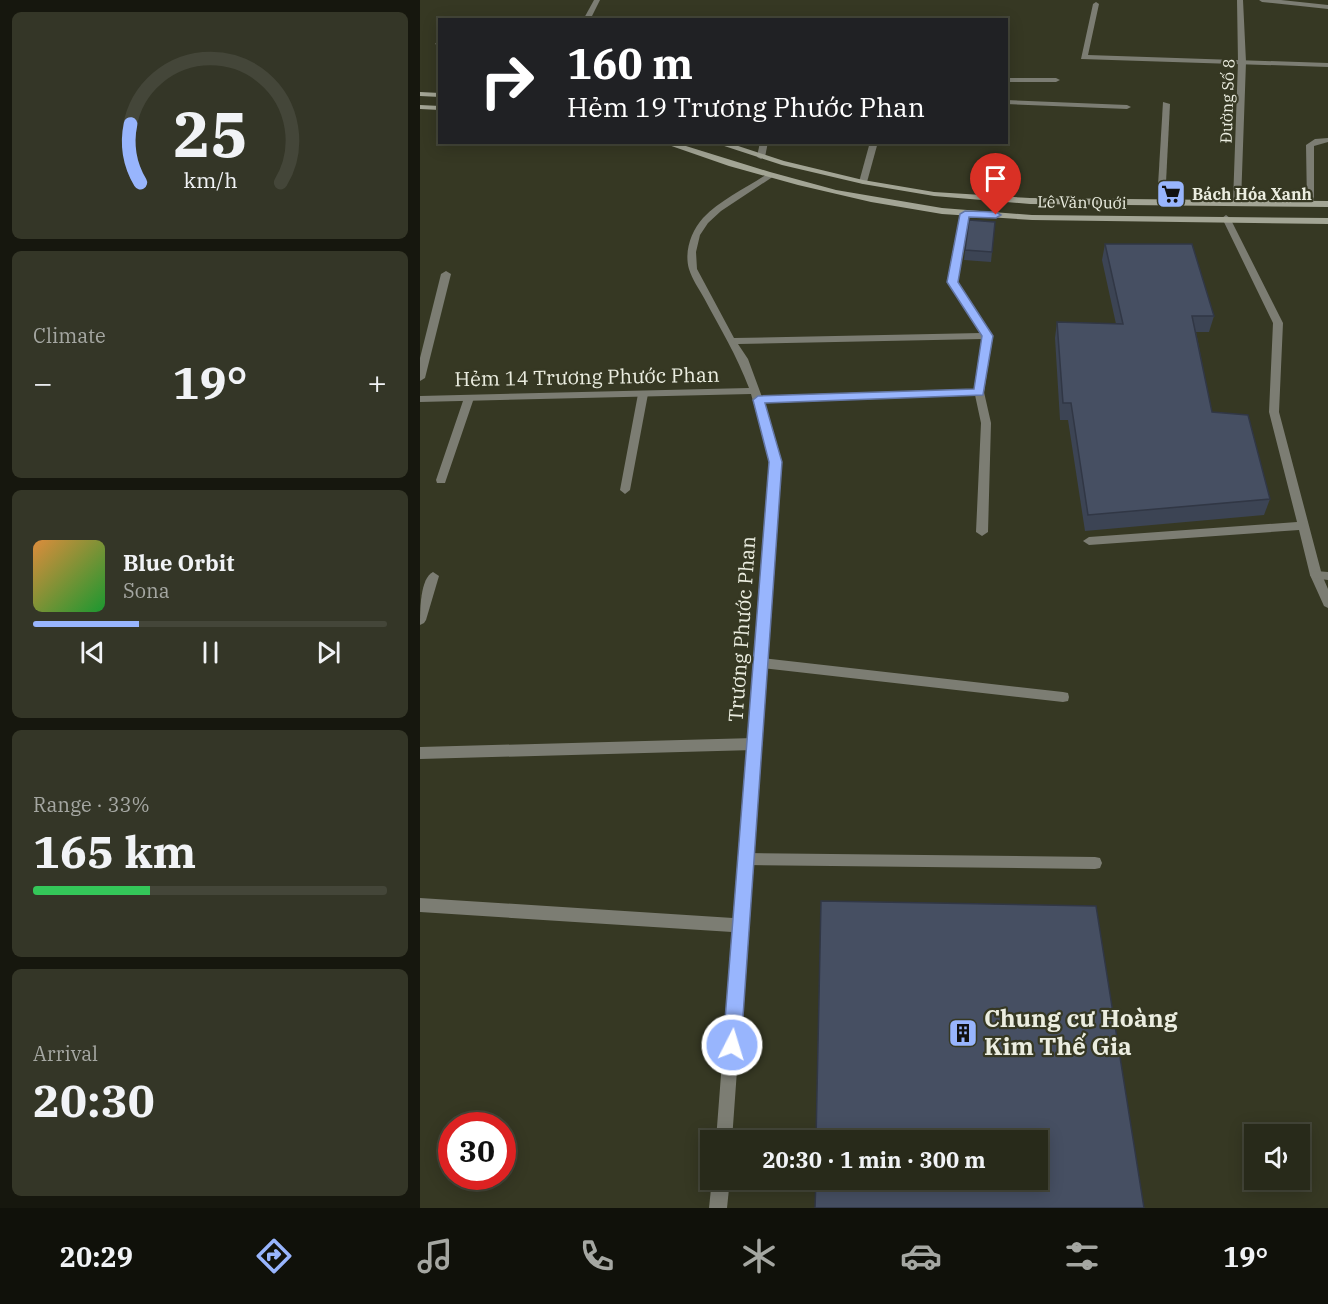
<!DOCTYPE html>
<meta charset="utf-8">
<style>
body{margin:0;font-family:"IBM Plex Serif",serif;background:#343627;color:#f1f3f6;height:100vh;display:flex;flex-direction:column;font-size:22px;white-space:nowrap}
*{box-sizing:border-box;margin:0}
p{font-size:20px;color:#a5a7a2}
.icon{flex:none;width:33px;height:33px;fill:none;stroke:currentColor;stroke-width:2;stroke-linecap:round;stroke-linejoin:round}
.map{position:relative;flex:1;overflow:hidden}
.details{display:flex;flex-direction:column;gap:12px;padding:12px;background:#16170e;width:420px}
.details>*{flex:none}
.hud{position:absolute;left:18px;top:18px;width:570px;height:126px;border-radius:0px;box-shadow:0 3px 15px #0003,0 0 0 2px #444639;background:#202124;color:#fff;overflow:hidden}
.fabs{position:absolute;left:824px;top:1124px;display:grid;gap:12px}
.fabs a{display:grid;place-items:center;width:66px;height:66px;border-radius:0px;background:#282a1a;box-shadow:0 3px 15px #0003,0 0 0 2px #444639;font-size:30px}
.speed{position:absolute;left:18px;top:1112px;display:flex;gap:12px;font-size:30px;font-weight:700;text-align:center}
.speed>*{display:grid;place-content:center;width:78px;height:78px;border-radius:50%;background:#282a1a;box-shadow:0 3px 15px #0003,0 0 0 2px #444639;line-height:1}
.speed .limit{border:9px solid #d22;background:#fff;color:#111}
.pin{position:absolute;display:grid;place-items:center;width:51px;height:51px;color:#fff;margin:-62px -26px;border-radius:50% 50% 50% 0;rotate:-45deg;box-shadow:0 0 6px #0007}
.pin .icon{rotate:45deg}
.me{position:absolute;width:66px;margin:-33px;rotate:5deg;stroke-linejoin:round;filter:drop-shadow(0 0 4px #0008)}
.turn{display:flex;align-items:center;gap:21px;height:126px;padding:0 30px;font-size:27px}
.turn .icon{width:78px;height:78px;stroke-width:2.5}
.turn b{display:block;font-size:42px;line-height:51px}
.big{font-size:45px;font-weight:800;line-height:1.1}
.details .tile{flex:1;display:flex;flex-direction:column;justify-content:center;gap:9px;min-width:0;padding:0 21px;border-radius:9px;background:#343627}
.details .dial{align-items:center;gap:0}
.dial svg{height:156px;overflow:visible;fill:none;stroke:#444639;stroke-width:7;stroke-linecap:round;text-anchor:middle}
.dial text{fill:#f1f3f6;stroke:none}
.song{display:flex;align-items:center;gap:18px}
.cover{width:72px;height:72px;border-radius:9px;background:linear-gradient(135deg,hsl(30 70% 55%),hsl(130 70% 35%))}
.played{height:6px;border-radius:3px;background:linear-gradient(90deg,#98b5fd 30%,#444639 30%)}
.keys{display:flex;justify-content:space-around;direction:ltr}
.heat{display:flex;justify-content:space-between;align-items:center;font-size:33px;direction:ltr}
.charge{height:9px;border-radius:4px;background:linear-gradient(90deg,#34c759 33%,#444639 0)}
.trip{position:absolute;left:280px;top:1130px;width:348px;height:60px;border-radius:0px;background:#282a1a;box-shadow:0 3px 15px #0003,0 0 0 2px #444639;font-weight:800;line-height:60px;text-align:center}
.tab-bar{display:flex;height:96px;justify-content:space-around;align-items:center;background:#10110a;color:#a5a7a2}
.tab-bar .icon{width:42px;height:42px}
.tab-bar .selected{color:#98b5fd}
.tab-bar b{font-size:27px;color:#f1f3f6}
main{display:flex;flex:1;min-height:0}
.map>svg:first-child{display:block}
</style>
<main>
<section class="details">
<div class="tile dial"><svg viewBox="0 0 100 80">
<path d="M14 69A42 42 0 1 1 86 69"/>
<path d="M14 69A42 42 0 0 1 9 39" stroke="#98b5fd"/>
<text x="50" y="56" font-size="32" font-weight="700">25</text>
<text x="50" y="72" font-size="11">km/h</text>
</svg></div>
<div class="tile"><p>Climate</p>
<div class="heat"><a>−</a><b class="big">19°</b><a>+</a></div>
</div>
<div class="tile">
<div class="song"><i class="cover"></i><div><b>Blue Orbit</b><p>Sona</p></div></div>
<div class="played"></div>
<div class="keys"><svg class="icon" aria-label="previous" viewBox="0 0 24 24"><path d="M18 5L8 12l10 7zM5 5v14"/></svg><svg class="icon" aria-label="pause" viewBox="0 0 24 24"><path d="M8 5v14M16 5v14"/></svg><svg class="icon" aria-label="next" viewBox="0 0 24 24"><path d="M6 5l10 7-10 7zM19 5v14"/></svg></div>
</div>
<div class="tile"><p>Range · 33%</p><b class="big">165 km</b><div class="charge"></div></div>
<div class="tile"><p>Arrival</p><b class="big">20:30</b></div>
</section>
<div class="map">
<svg width="908" height="1208" viewBox="0 0 908 1208">
<rect width="100%" height="100%" fill="#363823"/>
<g fill="none" stroke-linecap="round" stroke-linejoin="round">
<g fill="#7c7d73" fill-rule="evenodd">
<path d="M839,0h22l47,5v4l-66,-7z"/>
<path d="M676,2l3,2 -11,51 240,8v4l-247,-8 12,-55z"/>
<path d="M20,42v4l-5,-2 1,-1z"/>
<path d="M743,102l7,2 -5,98 -4,3 -4,-3z"/>
<path d="M908,138v4l-14,4v56l-7,2 -1,-59 9,-6z"/>
<path d="M340,142h8l-3,15 -4,2 -4,-2z"/>
<path d="M806,215l4,3 53,105 -4,89 43,163 6,14v19l-4,-2 -14,-31 -11,-45 -210,15 -6,-4 6,-4 208,-15 -28,-110 4,-89 -51,-105z"/>
<path d="M223,391l5,3 -18,96 -5,4 -5,-4 18,-96z"/>
<path d="M49,395l5,3 -28,82 -1,3h-8l-1,-3 28,-82z"/>
<path d="M13,572l6,4 -13,44 -2,3 -4,2c0,-14 0,-47 13,-53z"/>
<path d="M341,658l302,34 5,1 1,4 -1,4 -5,1 -302,-34 -4,-2 -2,-3 2,-3z"/>
<path d="M334,738l5,2 2,4 -2,4 -5,2 -334,9v-12z"/>
<path d="M326,853l349,4 5,1 2,5 -2,5 -5,1 -349,-4 -5,-1 -2,-5 2,-5z"/>
</g>
<g fill="#7c7d73" fill-rule="evenodd">
<path d="M174,0h6l-10,20h-7z"/>
<path d="M817,0h6l3,62 -5,140 -4,3 -4,-3 5,-140z"/>
<path d="M586,78h50l4,2 -4,2h-50z"/>
<path d="M586,100l121,5 4,2 -4,2 -121,-5z"/>
<path d="M450,142h8l-11,40 -4,2 -4,-2z"/>
<path d="M347,174l7,2 -53,35 -13,12 -8,12 -4,17 1,17 37,69 247,-5 -33,-51 13,-68 4,-3 4,3 -11,68 35,54 -9,56 7,31 -3,109 -6,4 -6,-4 5,-109 -6,-28 -211,8 16,59 -32,460 1,4 -2,5 -15,209h-16l16,-208 -312,-20v-14l313,20 37,-456 -19,-68 -331,8v-6l329,-8c-12,-32 -29,-60 -45,-90 -5,-9 -12,-19 -15,-29 -5,-17 2,-38 14,-51 17,-18 43,-30 64,-44zM563,339l-9,50 -212,8 -14,-38 -10,-15z"/>
<path d="M26,271l5,3 -26,104 -5,3v-23l21,-84z"/>
<path d="M896,571l12,1v8l-16,-2 -2,-3 2,-3z"/>
<path d="M292,1179h18l-3,29h-18z"/>
</g>
<g fill="#a3a595" fill-rule="evenodd">
<path d="M0,92l20,1v4l-20,-1z"/>
<path d="M0,105l20,1v4l-20,-1z"/>
<path d="M240,142h13l97,30 66,18 106,18 90,7 296,3v6l-296,-4 -90,-6 -71,-12 -73,-17 -69,-19z"/>
<path d="M292,142h14l58,19 79,19 71,12 96,6 298,3v6l-298,-3 -96,-8 -71,-12 -81,-19z"/>
</g>
</g>
<g fill="#3c4454">
<path d="M575,222l-4,40 -27,-2 1,-10z"/>
<path d="M685,244l109,72 -5,16h-13l16,80 58,87 -6,16 -179,16 -17,-111h-8l-5,-82 2,-16 59,2 -14,-64z"/>
</g>
<g fill="#464f62" stroke="#313745" stroke-width="1.5">
<path d="M549,220l26,2 -3,30 -27,-2z"/>
<path d="M685,244h87l22,72h-22l20,96 36,3 22,84 -182,16 -17,-112h-8l-6,-81 66,2z"/>
<path d="M401,901l275,5 48,302h-329l1,-29h222v-39h-222z"/>
</g>
<path fill="#98b5fd" stroke="#6376a4" stroke-width="1.5" d="M545,211l31,1 5,3 -5,3 -27,-1 -11,65 35,54 -10,59 -218,8 17,59 -41,583 -3,6 -6,3 -7,-3 -2,-6 46,-583 -16,-62 5,-4 216,-7 8,-53 -35,-54 13,-68z"/>
<defs>
<g id="supermarket-square" transform="scale(1.5)"><rect x="-9" y="-9" width="18" height="18" rx="4" fill="#98b5fd" stroke="#363823"/><path d="M-6-5.5h2.5l.6 2H6L4.5 2H-2.5L-4.4-4H-6ZM-1.5 3.2a1.3 1.3 0 1 0 .1 0ZM3 3.2a1.3 1.3 0 1 0 .1 0Z" fill="#111"/></g>
<g id="building-square" transform="scale(1.5)"><rect x="-9" y="-9" width="18" height="18" rx="4" fill="#98b5fd" stroke="#363823"/><path d="M-4-6H4V6H1V3H-1V6H-4ZM-2.5-4.3h1.7v1.8h-1.7ZM.8-4.3h1.7v1.8H.8ZM-2.5-1h1.7V.8h-1.7ZM.8-1h1.7V.8H.8Z" fill="#111"/></g>
</defs>
<g fill-rule="evenodd">
<use href="#supermarket-square" x="751" y="194"/>
<use href="#building-square" x="543" y="1033"/>
</g>
<g text-anchor="middle" stroke-width="4.5" stroke-linejoin="round" paint-order="stroke">
<g font-size="16" fill="#ebede0" stroke="#363823">
<text transform="translate(807 101) rotate(-88)" y="6">Đường Số 8</text>
<text transform="translate(662 202) rotate(1)" y="6">Lê Văn Quới</text>
</g>
<g font-size="16" font-weight="bold" fill="#ebede0" stroke="#363823" text-anchor="start">
<text x="772" y="200">Bách Hóa Xanh</text>
</g>
<g font-size="20" fill="#ebede0" stroke="#363823">
<text transform="translate(167 377) rotate(-1)" y="7">Hẻm 14 Trương Phước Phan</text>
<text transform="translate(322 629) rotate(-86)" y="7">Trương Phước Phan</text>
</g>
<g font-size="24" font-weight="bold" fill="#ebede0" stroke="#363823" text-anchor="start">
<text x="564" y="1027">Chung cư Hoàng<tspan x="564" dy="28">Kim Thế Gia</tspan></text>
</g>
</g>
</svg>
<div class="fabs">
<a><svg class="icon" aria-label="sound" viewBox="0 0 24 24"><path d="M4 9h4l5-4v14l-5-4H4zM17 9q2 3 0 6"/></svg></a>
</div>
<div class="speed"><div class="limit">30</div></div>
<div class="pin" style="left:576px;top:215px;background:#d93025"><svg class="icon" aria-label="arrive" viewBox="0 0 24 24"><path d="M6 21V4h12l-3 4 3 4H6"/></svg></div>
<svg class="me" style="left:312px;top:1045px" viewBox="-20 -20 40 40"><circle r="17" fill="#98b5fd" stroke="#fff" stroke-width="3"/><path d="M0-11L8 9 0 5-8 9z" fill="#fff"/></svg>
<div class="trip">20:30 · 1 min · 300 m</div>
<div class="hud">
<div class="turn"><svg class="icon" aria-label="right" viewBox="0 0 24 24"><path d="M7 20v-9h11M14 6l5 5-5 5"/></svg><div><b>160 m</b>Hẻm 19 Trương Phước Phan</div></div>
</div>
</div>
</main>
<nav class="tab-bar">
<b>20:29</b>
<svg class="icon selected" aria-label="directions" viewBox="0 0 24 24"><path d="M12 3l9 9-9 9-9-9zM9 14v-3h6M13 9l2 2-2 2"/></svg>
<svg class="icon" aria-label="music" viewBox="0 0 24 24"><path d="M9 18V5l10-2v13"/><circle cx="6" cy="18" r="3"/><circle cx="16" cy="16" r="3"/></svg>
<svg class="icon" aria-label="phone" viewBox="0 0 24 24"><path d="M5 4h4l2 5-3 2q2 4 5 5l2-3 5 2v4C11 20 4 13 5 4z"/></svg>
<svg class="icon" aria-label="climate" viewBox="0 0 24 24"><path d="M12 3v18M4 7l16 10M4 17L20 7"/></svg>
<svg class="icon" aria-label="car" viewBox="0 0 24 24"><path d="M5 17H2v-5l4-1 3-4h7l3 4 3 1v5h-3M9 17h6M6 11h13"/><circle cx="7" cy="17" r="2"/><circle cx="17" cy="17" r="2"/></svg>
<svg class="icon" aria-label="filters" viewBox="0 0 24 24"><path d="M4 7h16M4 17h16"/><circle cx="9" cy="7" r="2"/><circle cx="15" cy="17" r="2"/></svg>
<b>19°</b>
</nav>
